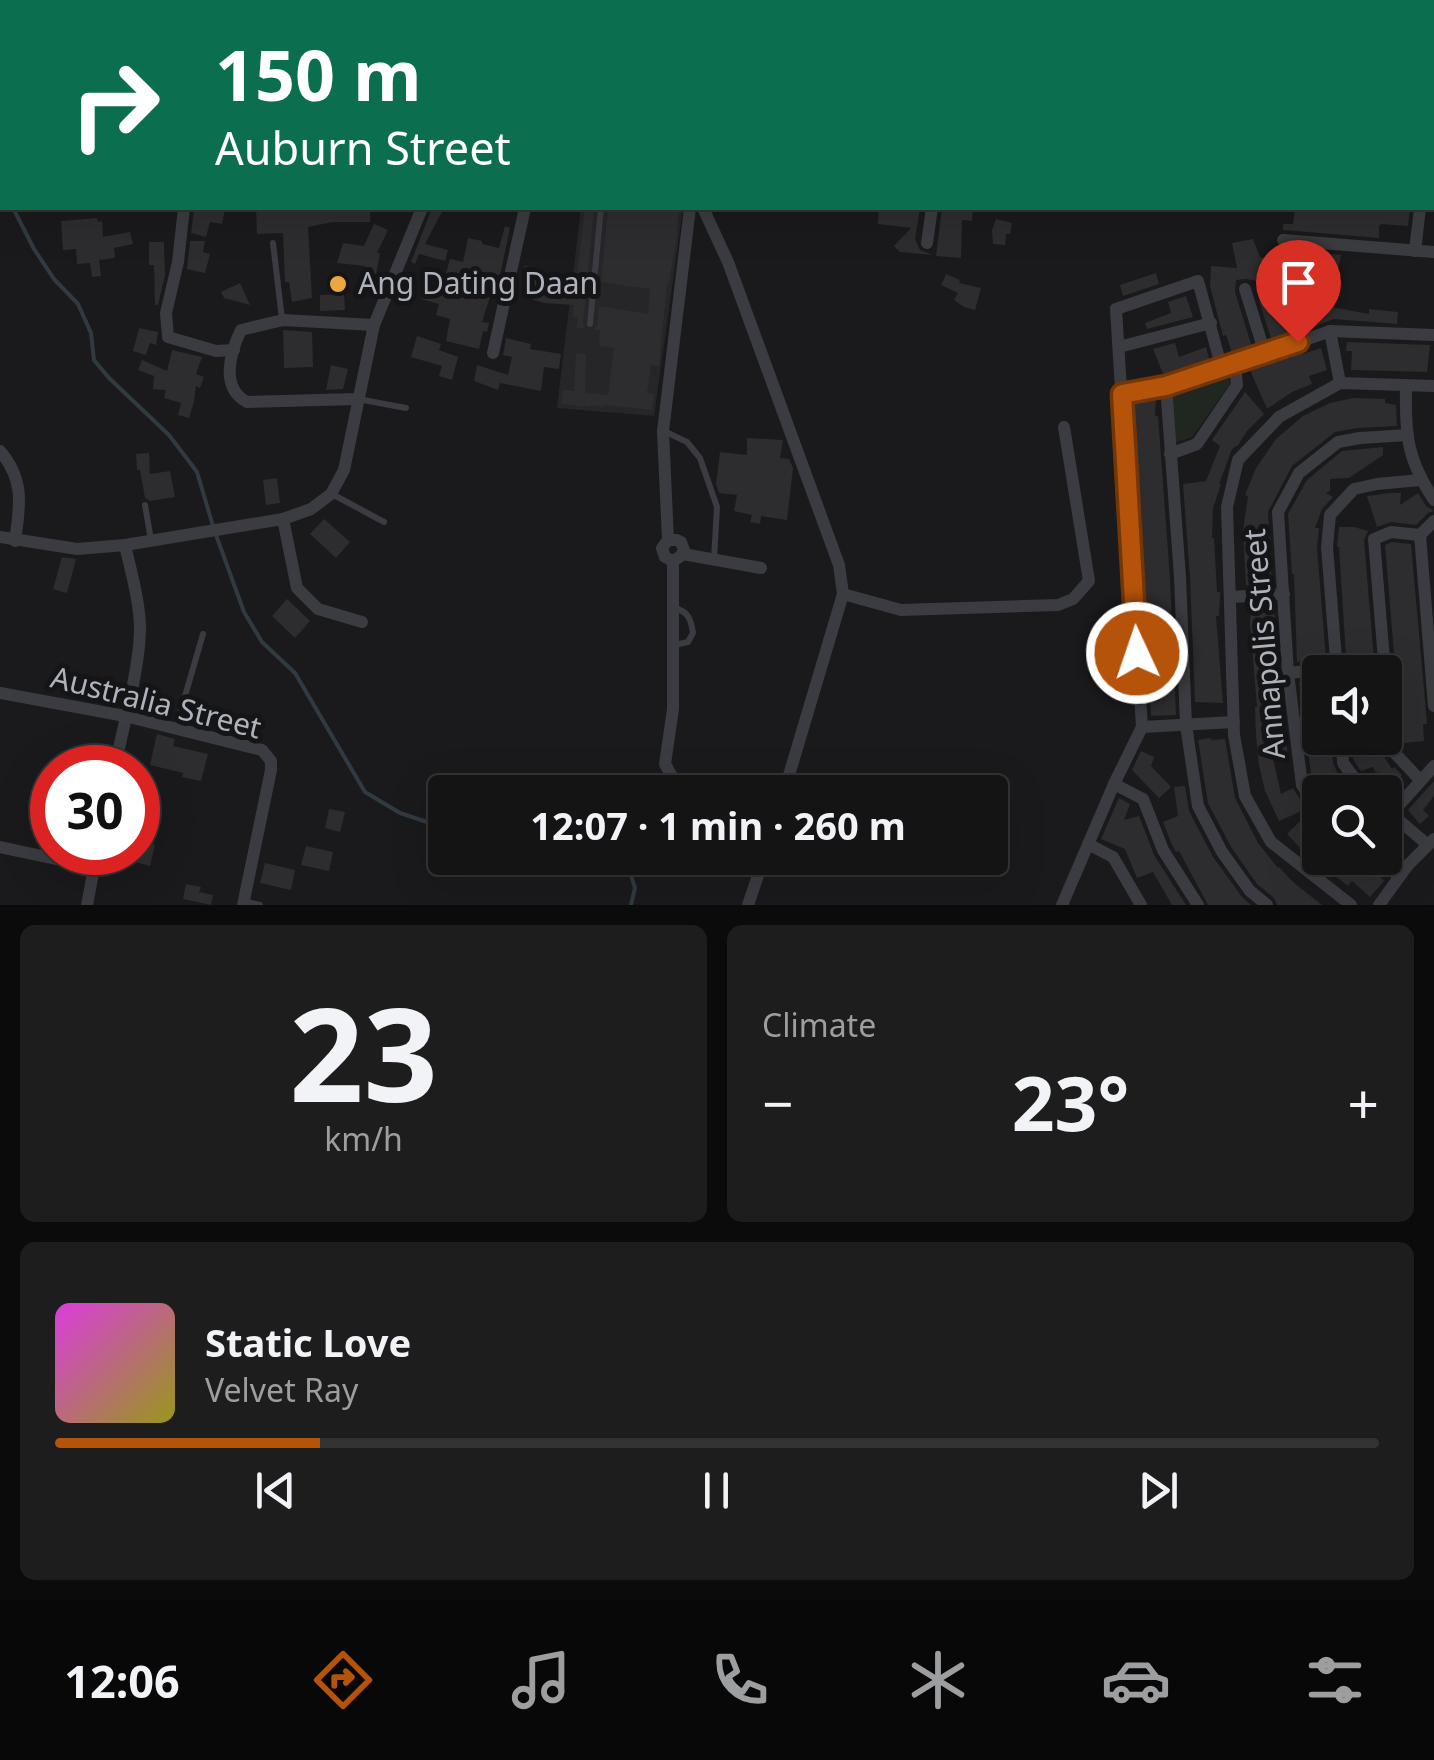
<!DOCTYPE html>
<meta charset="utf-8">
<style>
body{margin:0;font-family:"Noto Sans",sans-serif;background:#1d1d1e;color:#f1f3f6;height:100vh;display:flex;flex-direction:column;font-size:38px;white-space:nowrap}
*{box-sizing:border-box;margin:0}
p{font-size:32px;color:#9d9ea0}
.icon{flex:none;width:55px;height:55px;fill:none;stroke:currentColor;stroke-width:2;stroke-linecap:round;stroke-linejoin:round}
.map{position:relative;height:905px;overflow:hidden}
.side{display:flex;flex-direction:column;gap:20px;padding:20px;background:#0b0b0c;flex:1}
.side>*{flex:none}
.banner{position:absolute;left:0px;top:0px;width:1435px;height:210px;box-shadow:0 10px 40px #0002,0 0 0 2px #333334;background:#0b6e4f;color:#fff;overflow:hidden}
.buttons{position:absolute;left:1302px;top:655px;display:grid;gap:20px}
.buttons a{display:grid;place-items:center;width:100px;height:100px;border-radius:10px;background:#141415;box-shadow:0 10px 40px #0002,0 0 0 2px #333334;font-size:50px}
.speed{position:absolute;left:30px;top:745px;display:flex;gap:20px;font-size:50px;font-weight:700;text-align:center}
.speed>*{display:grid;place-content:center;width:130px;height:130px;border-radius:50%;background:#141415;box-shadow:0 10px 40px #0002,0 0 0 2px #333334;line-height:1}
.speed .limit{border:15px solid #d22;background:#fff;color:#111}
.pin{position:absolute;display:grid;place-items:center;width:85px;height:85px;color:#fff;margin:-102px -42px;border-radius:50% 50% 50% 0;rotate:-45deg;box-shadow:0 0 10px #0007}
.pin .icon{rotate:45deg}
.me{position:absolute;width:110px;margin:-55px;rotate:357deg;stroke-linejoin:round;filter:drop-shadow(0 0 8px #0008)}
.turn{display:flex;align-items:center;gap:35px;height:210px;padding:0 50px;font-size:45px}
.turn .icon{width:130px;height:130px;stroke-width:2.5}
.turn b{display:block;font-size:70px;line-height:85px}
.big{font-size:75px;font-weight:700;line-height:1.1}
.side .widget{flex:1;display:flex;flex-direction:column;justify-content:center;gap:15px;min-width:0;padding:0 35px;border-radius:15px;background:#1d1d1e}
.side .dial{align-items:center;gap:0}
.dial b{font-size:130px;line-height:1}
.song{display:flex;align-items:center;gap:30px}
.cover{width:120px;height:120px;border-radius:15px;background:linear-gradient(135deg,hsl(300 70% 55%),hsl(60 70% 35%))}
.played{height:10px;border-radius:5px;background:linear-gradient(90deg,#b45309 20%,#333334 20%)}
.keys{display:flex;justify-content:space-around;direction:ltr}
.heat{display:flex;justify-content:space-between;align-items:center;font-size:55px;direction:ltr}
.side .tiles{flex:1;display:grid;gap:20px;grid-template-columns:1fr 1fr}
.widget:last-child{grid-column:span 2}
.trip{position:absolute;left:428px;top:775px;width:580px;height:100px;border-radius:10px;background:#141415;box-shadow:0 10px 40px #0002,0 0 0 2px #333334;font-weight:700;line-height:100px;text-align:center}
.dock{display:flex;height:160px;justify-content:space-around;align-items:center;background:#080808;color:#9d9ea0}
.dock .icon{width:70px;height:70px}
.dock .on{color:#b45309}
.dock b{font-size:45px;color:#f1f3f6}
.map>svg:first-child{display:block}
</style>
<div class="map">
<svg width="1434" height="905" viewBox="0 0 1434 905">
<rect width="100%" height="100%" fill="#1a1a1c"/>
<path fill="#262629" d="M581,208h102l-29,208 -97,-8z"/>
<path fill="#202720" d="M1228,371l2,13 -38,53 -16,5 -5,-49z"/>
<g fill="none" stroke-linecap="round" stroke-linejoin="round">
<g stroke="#303a40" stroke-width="4">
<path d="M0,186l2,4"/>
<path d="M13,208l21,41 20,30 24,25 13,29 3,27 15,18 60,57 28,37 16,54"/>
<path d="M216,535l28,77 18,30 33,31 70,119 35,21 45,15"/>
<path d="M612,858l16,8 7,22 -4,17"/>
</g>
</g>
<g fill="#2d2d30">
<path d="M194,208l31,1 -3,15 -12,-2 -4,15 -15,-4z"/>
<path d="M256,208h12v2l17,-2h85v14h-37l-25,5 4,71 -20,4 -3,-20h-4l-2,-49 -26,1z"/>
<path d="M432,208h12l-19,36 23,6 -3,11 -26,-7 -4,10 -4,-2z"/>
<path d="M585,208h9l-11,115 2,6 -8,-1 1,-11h-5l1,-12 -29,-2 -21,-6 6,-19 -7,-1 1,-11 17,2 -2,16 36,6z"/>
<path d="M608,208l52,2v-2h19l-2,28 -8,48h-2l-8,82 -8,-1 -4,28 7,1 -2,16 -47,-5 -1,2 -13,-2v2l-30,-3 2,-14 11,1 2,-37h10l-1,39 23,2 6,-47 -15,-2 1,-16h-6l3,-5 2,-19 49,8 2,-25 -49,-7z"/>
<path d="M879,208h41l-5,31 5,11 13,5 -33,-3 -6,-6 17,-18 -33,-4z"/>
<path d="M942,208h21l10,2 -1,11 -10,-1 -1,38 -25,-2z"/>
<path d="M1295,208l77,1 38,-1 -2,18 -27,-2 -2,2v12l-96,-8v-6h10z"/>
<path d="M97,218l1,4 4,-1 1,16 27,-5 3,12 -19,4 1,10 -16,2 2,16 -9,1 -2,-14 -13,1 -1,-15 -13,1 -2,-29z"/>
<path d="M996,219l16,4 -2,11h-4l-1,11 -12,-1 -1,-14z"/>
<path d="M374,224l14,6 -11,23h3l-4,22 -13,-3 2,-6 -28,-3 6,-20 21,3z"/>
<path d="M505,226l5,2 -12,57 -4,-1 -12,38 7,1 -2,9 -4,-1 -4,18 -33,-8 4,-22 -14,-4 3,-11 -18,-5 4,-12 16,4 9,-32 13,3 5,-24 14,3v3l17,4z"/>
<path d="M1253,239l7,18 14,3v3l6,2 5,21 -39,-7 -10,1 -1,12 17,55 -20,6 -6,-18 -3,1 -13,-50 1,-20 26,2 -5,-25z"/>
<path d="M190,241h15l-2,11 7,2 -5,19 -18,-4z"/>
<path d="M149,242h15l1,33 -7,30h-3l-1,-40h-5z"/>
<path d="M1298,251l43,4 -2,11 -26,-5 -7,29 -6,-1 -7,-19z"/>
<path d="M1156,273l3,11 -36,12 -3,-11z"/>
<path d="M946,274l14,6 -1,3 22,5 -6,22 -11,-3 -10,-7 4,-7 -17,-8z"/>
<path d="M240,283l10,22 -26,-7 -3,-6z"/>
<path d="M1287,293l9,40 -24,8 -13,-40z"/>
<path d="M344,294l1,16 -25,1v-16z"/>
<path d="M1186,296l7,21 -46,12 -2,-6 26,-10 -3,-11z"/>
<path d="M1319,300l1,5 49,9v-5l29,3 -1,12 -63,-5 -21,8 -8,-22z"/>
<path d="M139,328l19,4 -2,13 -6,-2 -4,12 -13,-4z"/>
<path d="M283,330l29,2 1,35 -29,1z"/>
<path d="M417,336l24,8 -2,6 19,7 -6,23 -13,-4 3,-10 -31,-9z"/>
<path d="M506,338l25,6 -1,5 31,5 -2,15 -15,-2 -3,24 -41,-8 -2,7 -24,-9 3,-16 31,10 4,-18 -9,-2z"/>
<path d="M1347,342l83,3 -3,27 -76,-2 1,-19h-6z"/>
<path d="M1175,343l4,14 27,-10 4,15 -46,14 -11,-27z"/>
<path d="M1321,348l6,22 -18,6 3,8 -20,8 -25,17 -17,-39 52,-18 1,2z"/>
<path d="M172,350l30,7 -6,17 8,3 -4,11 -4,-2 -2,16 -5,16 -11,-3 3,-12 -17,-5 2,-8 -13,-1 1,-13 -16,-6 4,-10 25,11z"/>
<path d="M331,365l17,4 -5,20 -17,1z"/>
<path d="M1245,392l19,22 -17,17 -9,14 -6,4 -13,35h2l-8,24 -1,30h2l3,54h3v6l-1,18h-3l7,87 -28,-1 -5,-125 -7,-93 23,-3 14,-35 -8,-6z"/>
<path d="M1156,398l-1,18h3l12,162 6,137 -25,1 -1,-20 14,-2 -1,-32 -15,1 -15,-248v-13z"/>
<path d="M1353,398l32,1v4l11,2 1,21 -39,2 -23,4 -43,34 -24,46 4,73h-26l-3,-54 5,-35 -3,-1 11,-27 20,-29 27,-23 27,-13z"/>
<path d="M747,438l36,2 -3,18 9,1 4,9 -6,52 -26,-4 -1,8 -10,-2 2,-7 -18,-4 3,-16 -18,-2 -3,-9 4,-32 27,3z"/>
<path d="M1383,447v8l-34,23 -19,1v12l-4,2 7,4 -11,12 -7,19h4l-2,20 9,111 -29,3 -3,-88h-2l-4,-60 19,-34 35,-29z"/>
<path d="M149,453l1,21 20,-3 5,26 -25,4 -5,-3 -5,-28h-3l-1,-16z"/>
<path d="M277,478l3,25 -14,2 -3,-25z"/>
<path d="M1390,493h11l-1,12 18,-12 8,13 8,5 -6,2 -12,12 -25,-3 -14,5 -10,-31z"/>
<path d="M324,519l26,23 -14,16 -26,-24z"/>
<path d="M1339,527h15l14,4 -4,9 11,132h-28l-8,-125h-2z"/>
<path d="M1392,542l19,2 15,168 1,12h-4l1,17 -20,2 -2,-17h-2l-15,-181z"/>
<path d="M62,557l14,2 -9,34 -14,-4z"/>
<path d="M287,599l23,22 -15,17 -23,-22z"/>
<path d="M1274,605l4,69 10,82 -15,2 8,36 12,-6 13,21 -27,12 -14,-30 -6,-26 -3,-30 -1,-28h2l-7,-85 1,-16z"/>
<path d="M1320,680v58h12l1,25 4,9 3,20 -20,1 -8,-12 -13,-99z"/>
<path d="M157,734l18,5 -2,7 35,8 -7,27 -19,-4 1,-4 -33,-8z"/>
<path d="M1211,738v2l14,-1 10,59 23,45 20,25 1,-1 14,15 29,23h-45l-3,-7 -17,-14 -26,-37 -23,-44 -10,-63z"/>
<path d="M1352,738h12v9l17,-3 2,11 9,14 2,-2 8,8 -10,10 -14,-13 -2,1 -3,-6 -12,4 -8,-12z"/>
<path d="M1141,751l13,6 -3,9 20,21 -12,11 -27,-28z"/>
<path d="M1434,781v15l-11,14 6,6 -9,8 -12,-14z"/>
<path d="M1185,786l4,25 24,46 29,40 9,8h-43l-29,-54 -3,1 -4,-7 -9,-23 15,-6 -4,-29z"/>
<path d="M1119,798l11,6 -6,16 15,-4 15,39 32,50h-14l-19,-33 -16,6 -12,-29 -24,-10z"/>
<path d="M329,809l16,3 -5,20 -15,-4z"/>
<path d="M1309,812l6,8 5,1v37h14l7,5 5,-5h14l24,23 -14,16 -18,-16 -4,5 -45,-35 -16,-17z"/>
<path d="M1385,822l19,16 -6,8 -3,-2 -6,12 -4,-3z"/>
<path d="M140,841l15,4 -5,21 -15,-4z"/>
<path d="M306,846l27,6 -4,19 -28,-6z"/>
<path d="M265,863l30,7 -4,20 -31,-7z"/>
<path d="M186,884l15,3 -2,5 14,3 -2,10 -28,-6z"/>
</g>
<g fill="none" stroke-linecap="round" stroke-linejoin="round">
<g stroke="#3b3c41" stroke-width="6">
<path d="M418,2l1,-2"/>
<path d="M273,243l9,76"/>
<path d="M590,324l11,-116"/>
<path d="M358,399l48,9"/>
<path d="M664,431l23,11 13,16 17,49 -3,52"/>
<path d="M332,494l52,28"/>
<path d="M145,505l6,35"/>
<path d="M674,645l14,-3 5,-9c-2,-14 -5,-22 -19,-25"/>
<path d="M176,727l27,-93"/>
<path d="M244,901l16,4"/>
</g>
<g stroke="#3b3c41" stroke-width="12">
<path d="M56,2l1,-2"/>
<path d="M153,2l1,-2"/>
<path d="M253,2l1,-2"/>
<path d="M779,2l1,-2"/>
<path d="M913,2v-2"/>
<path d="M1057,2l1,-2"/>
<path d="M1274,2v-2"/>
<path d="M1432,73l2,-4"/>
<path d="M184,208l-6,54 -12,51 2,24 48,14 18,-1"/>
<path d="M703,208l25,54 111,303 4,29 -59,198"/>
<path d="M1283,240l151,12"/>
<path d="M927,243l5,-35"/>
<path d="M1415,251l5,-43"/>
<path d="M1245,289l20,65"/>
<path d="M1330,331l10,52"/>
<path d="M1119,347l92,-24"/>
<path d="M493,353l32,-145"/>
<path d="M1166,386l14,191 6,148 12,81 24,46 28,39 17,14"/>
<path d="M1406,387c-1,48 1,72 28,113"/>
<path d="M1122,394l44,-8 69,-21 95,-34 104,4"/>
<path d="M357,399l-110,3c-27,-14 -17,-49 -6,-72l42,-10 91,5"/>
<path d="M0,451c25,29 20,55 15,90"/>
<path d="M1170,454l27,-10 40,-59 -2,-20"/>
<path d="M283,519l14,69 21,21 44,13"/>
<path d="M1434,521l-14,14 14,171"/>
<path d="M0,537l77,12 48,-4 158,-26 28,-10 20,-15 13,-24 30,-145 48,-117"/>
<path d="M668,540l-5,-109 27,-223"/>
<path d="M683,554l78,14"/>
<path d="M673,561l8,-5 3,-6 -3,-8 -4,-2h-9l-6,8 3,9 8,4v148l-8,55 10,18 35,10"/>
<path d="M843,594l58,16 157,-5 15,-6 16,-18 -25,-154"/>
<path d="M1230,597l54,-3"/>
<path d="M1337,672l-10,-125 3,-32 24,-26 23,-5 43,-4"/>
<path d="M1385,672l-11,-133 17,-7 29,3"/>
<path d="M1288,673l48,-5"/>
<path d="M1385,673l6,76 29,31"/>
<path d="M0,693l125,23 137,34 9,11v9l-28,135"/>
<path d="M1142,727l92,-5"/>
<path d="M1342,738l1,25 22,29"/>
<path d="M115,768c8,-43 24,-96 25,-138 0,-28 -9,-58 -15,-85"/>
<path d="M1114,784l29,15 20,51 35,55"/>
<path d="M1320,811l-18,-26 -14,-112 -10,-161 21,-39 39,-31 22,-4 48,-3"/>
<path d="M1388,811l40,34"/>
<path d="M1391,814l43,-48"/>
<path d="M1088,844l25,13 28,48"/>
<path d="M0,847l94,20"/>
<path d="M1375,858l24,18"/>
<path d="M87,905l10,-53"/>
<path d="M748,905l16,-47"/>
<path d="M1062,905l52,-121 28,-57 -26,-418 82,-28 24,88"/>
<path d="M1351,905l-80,-63 -26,-46 -11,-61 -7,-228 11,-47 41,-43 61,-34 94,3"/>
<path d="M1379,905l29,-40 26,-26"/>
</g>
<g stroke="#494b51" stroke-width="18">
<path d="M276,0l4,2"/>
<path d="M1432,162h2"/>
</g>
</g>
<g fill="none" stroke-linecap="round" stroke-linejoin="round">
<g stroke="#753606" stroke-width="25">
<path id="route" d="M1137,653l-15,-259 44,-8 132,-44"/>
</g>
<use href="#route" stroke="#b45309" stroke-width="18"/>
</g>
<circle fill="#eca642" stroke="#151517" stroke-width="4" cx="338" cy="284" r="10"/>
<g text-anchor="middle" stroke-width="10" stroke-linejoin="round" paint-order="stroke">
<g font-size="30" fill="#adb2bb" stroke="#151517" text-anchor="start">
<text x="358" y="294">Ang Dating Daan</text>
</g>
<g font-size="30" fill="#adb2bb" stroke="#151517">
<text transform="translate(1265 644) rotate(-95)" y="10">Annapolis Street</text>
<text transform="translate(156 703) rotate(14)" y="10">Australia Street</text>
</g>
</g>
</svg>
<div class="buttons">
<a><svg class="icon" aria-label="sound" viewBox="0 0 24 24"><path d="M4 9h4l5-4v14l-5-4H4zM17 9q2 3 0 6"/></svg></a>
<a><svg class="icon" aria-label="search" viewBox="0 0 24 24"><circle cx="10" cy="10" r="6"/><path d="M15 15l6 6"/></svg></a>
</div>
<div class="speed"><div class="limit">30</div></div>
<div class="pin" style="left:1298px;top:342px;background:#d93025"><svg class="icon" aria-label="arrive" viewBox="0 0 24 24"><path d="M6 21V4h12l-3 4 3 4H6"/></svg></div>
<svg class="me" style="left:1137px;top:653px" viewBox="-20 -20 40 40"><circle r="17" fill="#b45309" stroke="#fff" stroke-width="3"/><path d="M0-11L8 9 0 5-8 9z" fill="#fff"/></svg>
<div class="trip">12:07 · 1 min · 260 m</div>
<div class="banner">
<div class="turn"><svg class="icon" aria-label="right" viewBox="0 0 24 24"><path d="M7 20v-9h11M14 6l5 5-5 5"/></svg><div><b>150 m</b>Auburn Street</div></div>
</div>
</div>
<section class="side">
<div class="tiles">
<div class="widget dial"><b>23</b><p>km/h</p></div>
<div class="widget"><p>Climate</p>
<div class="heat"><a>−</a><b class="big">23°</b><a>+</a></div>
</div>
<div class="widget">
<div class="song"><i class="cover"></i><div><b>Static Love</b><p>Velvet Ray</p></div></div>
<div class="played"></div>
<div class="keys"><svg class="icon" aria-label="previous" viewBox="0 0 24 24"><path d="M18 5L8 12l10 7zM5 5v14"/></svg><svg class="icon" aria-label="pause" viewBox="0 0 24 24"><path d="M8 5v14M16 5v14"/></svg><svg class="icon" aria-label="next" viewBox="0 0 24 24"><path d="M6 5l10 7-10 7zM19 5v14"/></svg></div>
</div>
</div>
</section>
<nav class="dock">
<b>12:06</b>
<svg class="icon on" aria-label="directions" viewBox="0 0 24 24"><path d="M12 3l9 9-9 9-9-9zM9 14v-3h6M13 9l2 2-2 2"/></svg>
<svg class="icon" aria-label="music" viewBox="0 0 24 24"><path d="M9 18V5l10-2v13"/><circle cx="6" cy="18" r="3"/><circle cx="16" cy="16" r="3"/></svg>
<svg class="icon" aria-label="phone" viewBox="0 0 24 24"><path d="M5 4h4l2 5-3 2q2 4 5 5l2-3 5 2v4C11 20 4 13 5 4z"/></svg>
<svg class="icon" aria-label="climate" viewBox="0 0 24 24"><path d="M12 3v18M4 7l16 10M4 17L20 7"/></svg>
<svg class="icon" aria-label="car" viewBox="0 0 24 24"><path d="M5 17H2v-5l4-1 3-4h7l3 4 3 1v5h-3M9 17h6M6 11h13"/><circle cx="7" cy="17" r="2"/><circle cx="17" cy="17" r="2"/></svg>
<svg class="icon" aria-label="filters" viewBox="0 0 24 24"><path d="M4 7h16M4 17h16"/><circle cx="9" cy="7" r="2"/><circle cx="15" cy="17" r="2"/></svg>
</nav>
